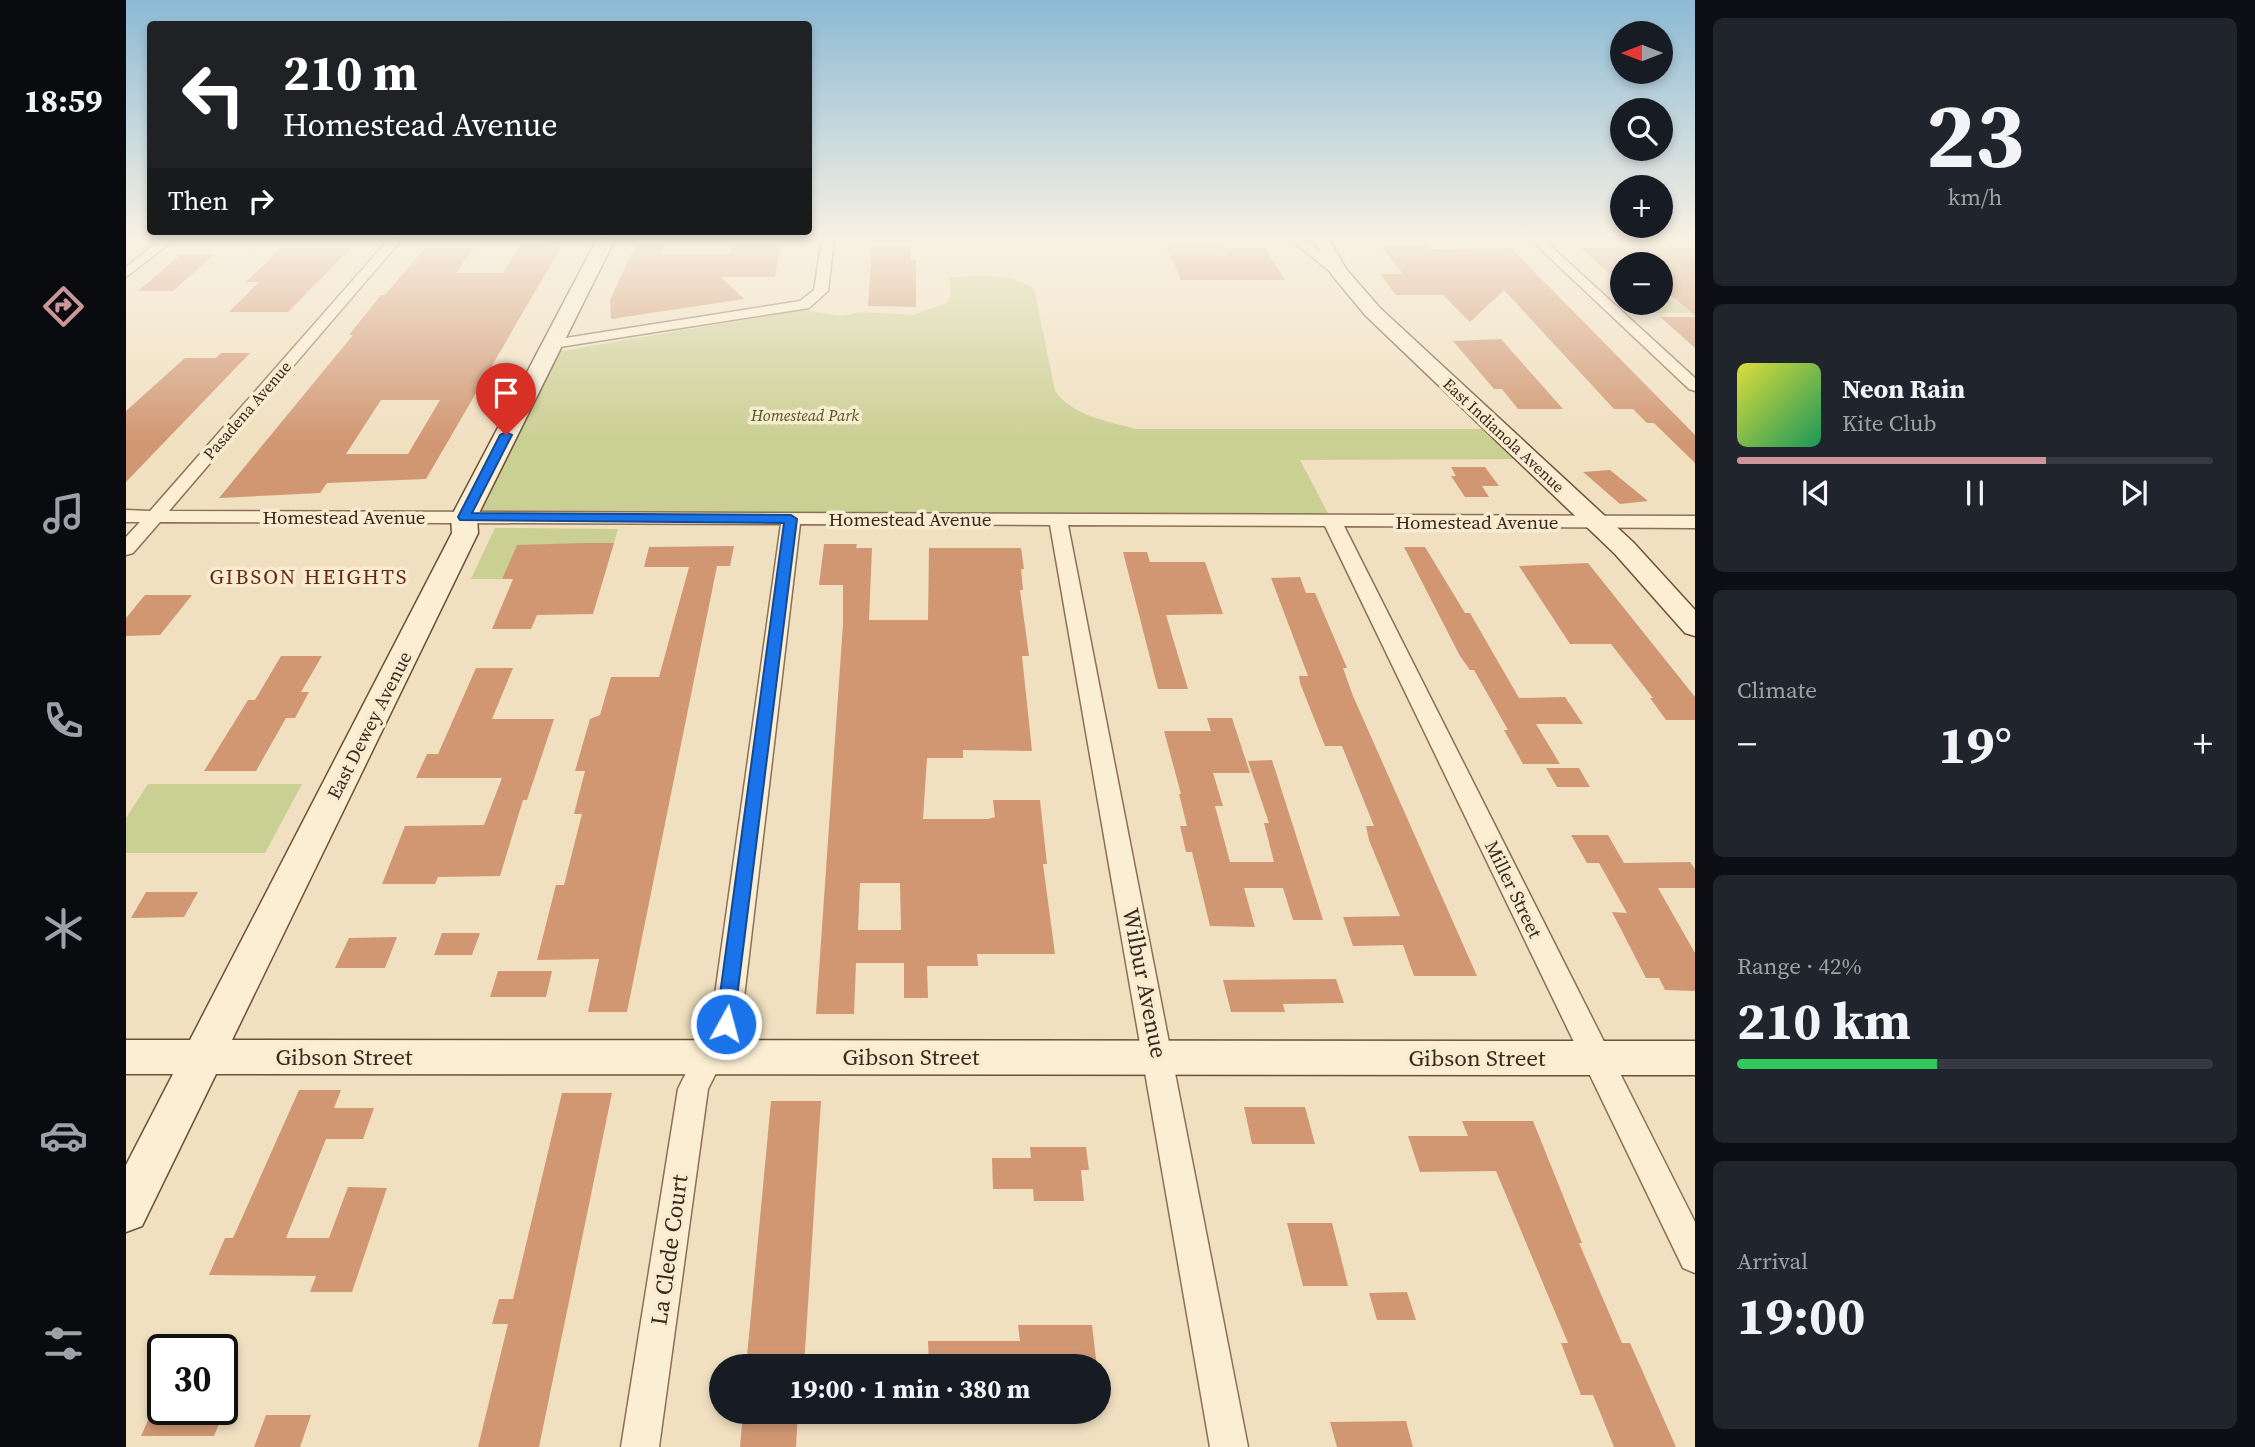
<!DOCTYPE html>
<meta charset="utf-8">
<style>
body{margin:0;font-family:"Source Serif 4",serif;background:#20242c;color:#f1f3f6;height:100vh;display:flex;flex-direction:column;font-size:26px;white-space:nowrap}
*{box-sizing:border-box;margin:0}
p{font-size:23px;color:#9ea1a6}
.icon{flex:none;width:38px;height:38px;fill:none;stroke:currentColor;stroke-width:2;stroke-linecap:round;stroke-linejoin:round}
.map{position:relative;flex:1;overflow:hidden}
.drawer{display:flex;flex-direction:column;gap:18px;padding:18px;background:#0d0f14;width:560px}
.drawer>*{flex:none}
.hud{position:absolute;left:21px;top:21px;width:665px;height:214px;border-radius:7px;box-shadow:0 4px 10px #0003;background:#202124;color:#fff;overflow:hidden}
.needle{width:46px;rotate:270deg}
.tools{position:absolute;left:1484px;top:21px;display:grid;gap:14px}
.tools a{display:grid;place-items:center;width:63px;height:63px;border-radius:50%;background:#171b24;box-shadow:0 4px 10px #0003;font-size:35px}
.speed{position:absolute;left:21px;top:1334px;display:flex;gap:14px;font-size:35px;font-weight:700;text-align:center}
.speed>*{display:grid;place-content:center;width:91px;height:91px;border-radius:50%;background:#171b24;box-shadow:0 4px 10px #0003;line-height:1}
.speed .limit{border:4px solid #111;border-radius:10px;background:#fff;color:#111}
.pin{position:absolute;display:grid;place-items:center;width:60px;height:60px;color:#fff;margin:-72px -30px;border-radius:50% 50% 50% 0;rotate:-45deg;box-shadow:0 0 7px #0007}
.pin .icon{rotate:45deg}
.me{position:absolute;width:77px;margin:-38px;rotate:7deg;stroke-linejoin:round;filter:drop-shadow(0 0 5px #0008)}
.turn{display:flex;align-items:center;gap:24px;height:147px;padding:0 21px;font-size:32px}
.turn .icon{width:91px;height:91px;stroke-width:2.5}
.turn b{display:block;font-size:49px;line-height:60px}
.then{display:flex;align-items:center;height:66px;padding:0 21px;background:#0003;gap:14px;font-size:26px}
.big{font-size:52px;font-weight:700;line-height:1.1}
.drawer .card{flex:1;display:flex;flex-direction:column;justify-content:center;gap:10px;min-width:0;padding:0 24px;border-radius:10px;background:#20242c}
.drawer .dial{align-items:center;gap:0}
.dial b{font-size:91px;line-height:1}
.song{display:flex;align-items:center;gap:21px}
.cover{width:84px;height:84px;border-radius:10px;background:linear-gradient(135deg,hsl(60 70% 55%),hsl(150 70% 35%))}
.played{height:7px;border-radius:4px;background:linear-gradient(90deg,#cb9599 65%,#363941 65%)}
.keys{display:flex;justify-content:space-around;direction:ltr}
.heat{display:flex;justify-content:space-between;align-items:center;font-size:38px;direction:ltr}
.charge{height:10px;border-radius:5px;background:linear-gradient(90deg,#34c759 42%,#363941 0)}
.trip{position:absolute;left:583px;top:1354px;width:402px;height:70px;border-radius:35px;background:#171b24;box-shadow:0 4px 10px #0003;font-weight:700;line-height:70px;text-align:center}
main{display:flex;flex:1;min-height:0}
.tab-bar{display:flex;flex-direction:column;width:126px;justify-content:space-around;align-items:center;background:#090b0e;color:#9ea1a6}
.tab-bar .icon{width:49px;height:49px}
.tab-bar .selected{color:#cb9599}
.tab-bar b{font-size:32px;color:#f1f3f6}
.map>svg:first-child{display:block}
</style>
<main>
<nav class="tab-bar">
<b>18:59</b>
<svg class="icon selected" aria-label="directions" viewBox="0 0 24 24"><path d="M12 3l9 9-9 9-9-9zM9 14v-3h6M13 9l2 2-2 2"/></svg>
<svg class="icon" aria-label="music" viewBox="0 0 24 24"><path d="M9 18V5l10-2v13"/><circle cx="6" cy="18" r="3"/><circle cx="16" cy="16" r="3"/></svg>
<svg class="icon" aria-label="phone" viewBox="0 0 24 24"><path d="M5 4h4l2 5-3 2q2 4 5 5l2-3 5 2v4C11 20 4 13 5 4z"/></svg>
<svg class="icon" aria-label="climate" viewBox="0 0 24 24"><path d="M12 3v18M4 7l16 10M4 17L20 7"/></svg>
<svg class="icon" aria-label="car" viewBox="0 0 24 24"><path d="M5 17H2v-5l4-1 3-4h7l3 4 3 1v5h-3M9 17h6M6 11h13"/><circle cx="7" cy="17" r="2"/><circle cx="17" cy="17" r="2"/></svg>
<svg class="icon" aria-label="filters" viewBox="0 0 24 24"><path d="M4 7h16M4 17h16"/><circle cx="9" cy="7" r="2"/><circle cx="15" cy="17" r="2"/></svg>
</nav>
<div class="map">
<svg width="1569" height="1447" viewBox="0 0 1569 1447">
<rect width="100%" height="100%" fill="#f0e0c0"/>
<g fill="#cacf93">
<path d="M1040,245h55l6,11h-56z"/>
<path d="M823,277c28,0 61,-5 85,11l21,103c18,25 52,30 81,38h362l32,30 -230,1 32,61 -868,-4 91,-165 247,-42 40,6 18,-4 53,3 34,-12 4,-7z"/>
<path d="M1491,301h59l14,12h-60z"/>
<path d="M369,528l123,1 -4,14h-29l-2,6 -66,-4 -15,34h-31z"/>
<path d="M22,784h154l-37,69h-139v-35z"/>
</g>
<g fill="#d19773" fill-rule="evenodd">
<path d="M394,245l41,2 -135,232 -99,4 -7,10 -101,5 134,-163h-4l32,-40h4l40,-47h48l-17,25h47zM255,400h59l-32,54h-62z"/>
<path d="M1255,245h46l3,4 81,-1 184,187v28l-41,-40h-7l-14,-14h-19l-110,-119 -34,32 -27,-27h-47l-16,-21h23z"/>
<path d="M509,246h30l-3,8h68l2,-8h48l-5,31h-54l23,22 -133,20 -1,-19z"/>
<path d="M746,246h39v14h5v47l-48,-1z"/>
<path d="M155,248h70l-63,64h-59l30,-30h-13z"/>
<path d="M1097,248h42l20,32h-104l-10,-24h56z"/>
<path d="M1455,248h114v68l-34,-29v-23h-26l-13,-10v31z"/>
<path d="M54,255h33l-40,36h-35z"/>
<path d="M1534,317h35v31z"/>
<path d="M1375,339l62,70h-45l-16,-20h-8l-41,-48z"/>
<path d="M95,353h29l-124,129v-71l59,-53h31z"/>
<path d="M1325,467h34l14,19h-17l7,11h-24l-14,-21h5z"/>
<path d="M1484,470l38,31 -28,3 -37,-32z"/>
<path d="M459,543h29l-21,71 -56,1 -6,14h-39l21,-50h-11l15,-34z"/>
<path d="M698,544h33l-1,4h16l-3,72h59l1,-72h92l3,21h-3l2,21h-3l9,66h-7l10,95 -69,-1v8h-36l-4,61h65l7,-2 -2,-17h47l7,64h-4l12,90h-78l1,12h-51l1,32h-24v-35h-48l-2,51h-38l27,-390v-39h-24zM734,883h40l1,47h-43z"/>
<path d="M608,546l-4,20h-13l-90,446h-39l11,-53 -62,1 19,-75h8l18,-71h-8l11,-43h-10l15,-52 10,-4 11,-38h48l30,-110h-45l5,-20z"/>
<path d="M1278,547h21l40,66h5l49,85 46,-1 18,27h-47l24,40h-37l-19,-34h4l-34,-60h-4l-10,-14z"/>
<path d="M997,552h24l3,10h55l18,52 -57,1 22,74h-30z"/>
<path d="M1462,563l107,134v23h-29l-16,-22h3l-42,-54h-41l-51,-78z"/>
<path d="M1174,577l6,16h9l32,75h-4l10,28 124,280h-63l-11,-31 -50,1 -10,-29 57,-1 -31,-76 -3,-14h8l-32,-80h-17l-25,-63 -1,-7h9l-37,-98z"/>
<path d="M19,595h47l-32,40 -34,1v-18z"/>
<path d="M155,656h41l-21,36h8l-14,26h-9l-30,53h-52l44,-71h7z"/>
<path d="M350,668h37l-21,51h62l-27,81h-4l-23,76 -62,1 -3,7h-53l23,-58 79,-1 18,-47h-86l11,-24h11z"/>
<path d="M1081,718h25l18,55h-37l10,33h-8l15,56h44l-10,-39h5l-21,-62 24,-1 51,160h-30l-10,-32h-39l11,39 -45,-1 -18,-74h-6l-6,-26h7l-8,-32h2l-17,-63h47z"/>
<path d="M1420,768h33l11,19h-33z"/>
<path d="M1445,835h37l16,28 66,-1 5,7v19h-37l37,65v38l-30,-1 -6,-12h-13l-34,-66 15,1 -28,-50h-12z"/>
<path d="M20,892h52l-14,25 -53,1z"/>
<path d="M316,933h38l-8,22h-38z"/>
<path d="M271,937l-12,31h-50l14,-30z"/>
<path d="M372,971h54l-6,26h-56z"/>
<path d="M1210,979l8,24 -61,1 2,8h-54l-8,-32z"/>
<path d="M173,1090h42l-7,18h40l-11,31h-37l-40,99h43l19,-51 39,1 -35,104h-42l6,-16 -107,-1 16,-37h8z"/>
<path d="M436,1093h50l-73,354h-61l30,-123h-16l7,-25h14z"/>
<path d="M645,1101h50l-17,266h-58z"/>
<path d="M1118,1107h61l10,37h-63z"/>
<path d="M1336,1121h71l49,122h-3l43,100h8l46,104h-62l-21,-52h-12l-20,-52h7l-72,-172 -76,1 -12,-36h60z"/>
<path d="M904,1147h56l3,23h-8l3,31h-50l-1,-12h-40l-1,-31h39z"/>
<path d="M1161,1223h45l16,63h-45z"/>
<path d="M1281,1292l9,28h-39l-8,-27z"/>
<path d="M892,1325h74l5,42h-168l-1,-26h92z"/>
<path d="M27,1409h72l-11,27h-73z"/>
<path d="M617,1412h55l-2,35h-56z"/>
<path d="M140,1415h45l-11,32h-46z"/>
<path d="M1280,1421l7,26h-76l-7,-25z"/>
</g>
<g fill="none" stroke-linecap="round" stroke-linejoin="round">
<g stroke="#8a7057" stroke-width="3">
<g id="street">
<path d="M36,239h13l-49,38v-10z"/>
<path d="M263,239h13l-233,272 1526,5v12l-351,-2 351,696v51l-12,-5 -358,-742 -257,-1 180,922h-38l-160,-922 -250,-1 -59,499 -33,66 -49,358h-38l57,-358 33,-66 70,-499 -621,-2 -27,31 -7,2v-18l14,-15h-14v-12l24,1z"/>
<path d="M696,239h12l-6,52 -19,17 -256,40 -7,-4 7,-4 247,-39 14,-11z"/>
<path d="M1164,239h14l41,32 -12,3z"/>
<path d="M1404,239h13l152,139v13l-6,-2z"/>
</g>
</g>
<g stroke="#6c513a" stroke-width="3">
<g id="secondary">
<path d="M471,239h18l-138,278 1,16 -246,507 1463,1v34l-1479,-1 -74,152 -16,6v-67l47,-91h-47v-34h64l262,-507 -1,-16z"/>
<path d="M1187,239h16l17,30 34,39 253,234 62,68v26l-10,-3 -70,-79 -249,-238 -34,-41z"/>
</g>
</g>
<use href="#street" fill="#fbeed3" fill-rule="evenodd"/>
<use href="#secondary" fill="#fbeed3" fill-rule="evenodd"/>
</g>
<linearGradient id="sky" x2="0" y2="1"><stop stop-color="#8cbad5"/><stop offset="0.54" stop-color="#f8f1e3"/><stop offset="1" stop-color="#f8f1e3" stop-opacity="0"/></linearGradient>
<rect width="1569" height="441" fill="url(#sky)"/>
<path fill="#1a73e8" stroke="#114b97" stroke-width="2" d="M380,432l6,3 -40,78 319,2 6,4 -64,510h-14l-3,-5 68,-501 -324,-3 -2,-3 42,-82z"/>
<g text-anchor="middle" stroke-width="7" stroke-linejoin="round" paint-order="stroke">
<g font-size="16" fill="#39291c" stroke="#f7ebd0">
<text transform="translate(121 410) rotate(-49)" y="6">Pasadena Avenue</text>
<text transform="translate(1378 435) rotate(43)" y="6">East Indianola Avenue</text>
</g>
<g font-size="16" font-style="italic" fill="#4b5721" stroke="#f7ebd0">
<text x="679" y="421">Homestead Park</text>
</g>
<g font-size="19" fill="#39291c" stroke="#f7ebd0">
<text x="218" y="524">Homestead Avenue</text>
<text x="784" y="526">Homestead Avenue</text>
<text x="1351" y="529">Homestead Avenue</text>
<text transform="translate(243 725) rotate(-63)" y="7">East Dewey Avenue</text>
<text transform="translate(1388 889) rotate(64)" y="7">Miller Street</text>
</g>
<g font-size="21" letter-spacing="2" fill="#682719" stroke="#f7ebd0">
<text x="183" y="584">GIBSON HEIGHTS</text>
</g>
<g font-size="23" fill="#39291c" stroke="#f7ebd0">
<text transform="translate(1019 983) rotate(79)" y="8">Wilbur Avenue</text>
<text x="218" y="1065">Gibson Street</text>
<text x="785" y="1065">Gibson Street</text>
<text x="1351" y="1066">Gibson Street</text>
<text transform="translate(543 1250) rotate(-82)" y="8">La Clede Court</text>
</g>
</g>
</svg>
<div class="tools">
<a><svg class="needle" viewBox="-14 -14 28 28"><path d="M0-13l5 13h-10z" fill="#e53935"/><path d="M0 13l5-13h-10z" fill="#9ea1a6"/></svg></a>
<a><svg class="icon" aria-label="search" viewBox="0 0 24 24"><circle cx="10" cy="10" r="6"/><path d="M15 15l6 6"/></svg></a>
<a>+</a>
<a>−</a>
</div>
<div class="speed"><div class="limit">30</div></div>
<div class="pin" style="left:380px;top:435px;background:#d93025"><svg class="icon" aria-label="arrive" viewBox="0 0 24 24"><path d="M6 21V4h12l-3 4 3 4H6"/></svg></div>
<svg class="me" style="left:600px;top:1024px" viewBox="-20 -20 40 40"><circle r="17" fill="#1a73e8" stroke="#fff" stroke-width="3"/><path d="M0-11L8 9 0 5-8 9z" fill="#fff"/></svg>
<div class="trip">19:00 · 1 min · 380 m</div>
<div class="hud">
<div class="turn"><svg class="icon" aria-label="left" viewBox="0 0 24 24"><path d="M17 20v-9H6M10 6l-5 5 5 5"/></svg><div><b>210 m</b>Homestead Avenue</div></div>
<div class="then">Then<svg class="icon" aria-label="right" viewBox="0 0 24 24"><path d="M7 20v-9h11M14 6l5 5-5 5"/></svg></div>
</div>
</div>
<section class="drawer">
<div class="card dial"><b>23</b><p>km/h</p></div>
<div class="card">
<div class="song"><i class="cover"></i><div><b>Neon Rain</b><p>Kite Club</p></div></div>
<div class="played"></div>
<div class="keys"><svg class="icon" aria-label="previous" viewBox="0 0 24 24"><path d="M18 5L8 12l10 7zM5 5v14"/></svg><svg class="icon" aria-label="pause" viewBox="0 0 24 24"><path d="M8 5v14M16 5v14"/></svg><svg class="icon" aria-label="next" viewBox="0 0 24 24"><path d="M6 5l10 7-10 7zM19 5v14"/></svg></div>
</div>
<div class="card"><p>Climate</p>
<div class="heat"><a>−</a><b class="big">19°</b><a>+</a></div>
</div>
<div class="card"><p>Range · 42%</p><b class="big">210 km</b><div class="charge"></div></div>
<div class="card"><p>Arrival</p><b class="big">19:00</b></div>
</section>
</main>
